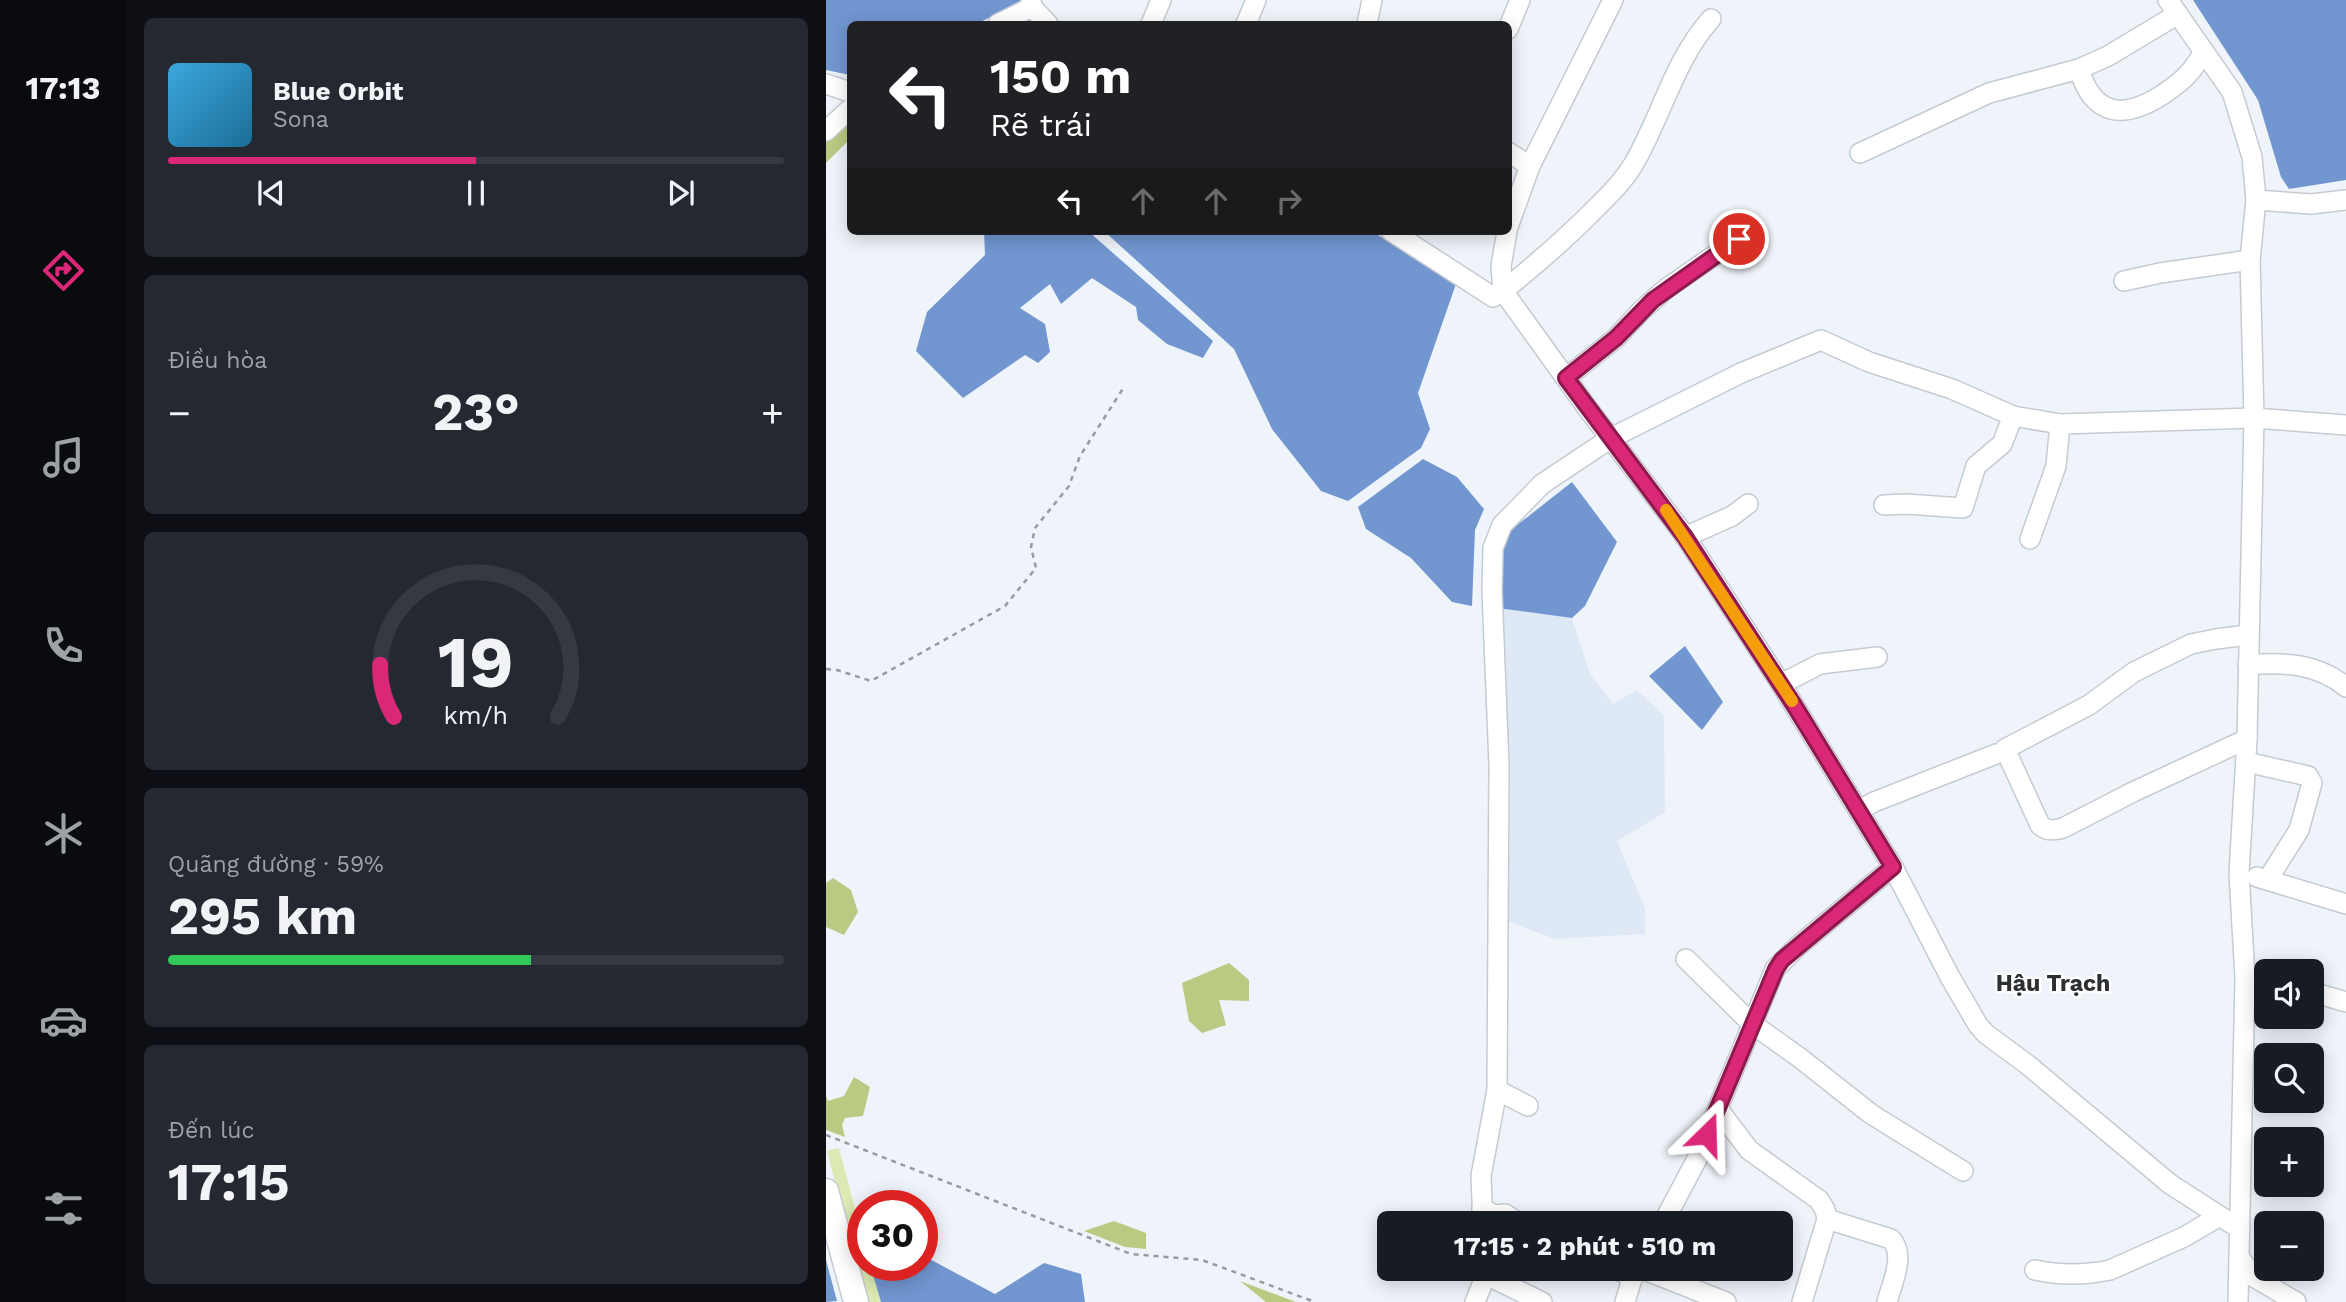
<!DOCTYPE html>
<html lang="vi">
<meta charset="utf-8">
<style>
body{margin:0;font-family:"Work Sans",sans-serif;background:#242831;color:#f1f3f6;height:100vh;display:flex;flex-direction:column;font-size:26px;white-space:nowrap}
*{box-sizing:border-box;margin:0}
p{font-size:23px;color:#9ea1a6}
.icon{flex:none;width:38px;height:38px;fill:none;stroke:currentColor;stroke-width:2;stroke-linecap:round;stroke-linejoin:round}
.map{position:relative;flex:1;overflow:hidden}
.panel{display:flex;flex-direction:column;gap:18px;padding:18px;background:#0d0f14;width:700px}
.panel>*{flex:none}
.top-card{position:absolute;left:21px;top:21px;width:665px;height:214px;border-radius:10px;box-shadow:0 4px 18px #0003;background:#202124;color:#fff;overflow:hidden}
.tools{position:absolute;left:1428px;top:959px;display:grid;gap:14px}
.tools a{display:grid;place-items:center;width:70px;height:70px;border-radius:10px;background:#171b24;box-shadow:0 4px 18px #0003;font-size:35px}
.speed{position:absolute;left:21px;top:1190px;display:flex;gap:14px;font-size:35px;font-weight:700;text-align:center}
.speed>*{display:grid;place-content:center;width:91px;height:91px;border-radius:50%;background:#171b24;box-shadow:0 4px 18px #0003;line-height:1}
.speed .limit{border:10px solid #d22;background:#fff;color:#111}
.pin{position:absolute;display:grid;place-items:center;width:60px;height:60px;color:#fff;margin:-30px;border:4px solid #fff;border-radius:50%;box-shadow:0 2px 7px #0007}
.me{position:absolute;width:77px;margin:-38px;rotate:22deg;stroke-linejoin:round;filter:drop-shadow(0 0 5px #0008)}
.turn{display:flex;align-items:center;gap:24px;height:147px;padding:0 28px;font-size:32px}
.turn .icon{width:91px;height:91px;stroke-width:2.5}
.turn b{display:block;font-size:49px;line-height:60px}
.lanes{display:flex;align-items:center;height:66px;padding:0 28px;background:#0003;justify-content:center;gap:35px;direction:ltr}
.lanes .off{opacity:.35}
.big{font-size:52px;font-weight:700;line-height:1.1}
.panel .tile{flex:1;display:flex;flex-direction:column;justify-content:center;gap:10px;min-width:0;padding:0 24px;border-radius:10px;background:#242831}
.panel .dial{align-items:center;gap:0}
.dial svg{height:182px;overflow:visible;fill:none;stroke:#363941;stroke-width:7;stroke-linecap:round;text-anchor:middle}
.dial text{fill:#f1f3f6;stroke:none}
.song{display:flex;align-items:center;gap:21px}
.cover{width:84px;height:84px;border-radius:10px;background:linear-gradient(135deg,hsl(200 70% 55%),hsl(200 70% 35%))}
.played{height:7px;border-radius:4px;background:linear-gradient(90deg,#db2777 50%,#363941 50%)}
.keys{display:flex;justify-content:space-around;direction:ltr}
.heat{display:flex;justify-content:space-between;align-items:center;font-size:38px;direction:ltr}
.charge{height:10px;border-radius:5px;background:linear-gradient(90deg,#34c759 59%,#363941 0)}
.trip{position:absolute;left:551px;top:1211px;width:416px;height:70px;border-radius:10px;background:#171b24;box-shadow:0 4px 18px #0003;font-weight:700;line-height:70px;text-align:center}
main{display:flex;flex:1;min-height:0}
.tab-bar{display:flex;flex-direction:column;width:126px;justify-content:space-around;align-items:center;background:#090b0e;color:#9ea1a6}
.tab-bar .icon{width:49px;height:49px}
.tab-bar .active{color:#db2777}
.tab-bar b{font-size:32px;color:#f1f3f6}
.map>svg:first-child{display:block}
</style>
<main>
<nav class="tab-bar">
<b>17:13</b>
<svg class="icon active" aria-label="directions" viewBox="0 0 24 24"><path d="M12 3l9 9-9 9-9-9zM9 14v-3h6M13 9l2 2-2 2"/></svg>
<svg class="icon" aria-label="music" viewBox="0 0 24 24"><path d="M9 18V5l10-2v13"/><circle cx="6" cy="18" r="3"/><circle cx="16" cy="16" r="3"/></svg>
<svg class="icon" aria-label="phone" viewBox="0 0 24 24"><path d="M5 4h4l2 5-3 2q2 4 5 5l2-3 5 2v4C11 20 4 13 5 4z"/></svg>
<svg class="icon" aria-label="climate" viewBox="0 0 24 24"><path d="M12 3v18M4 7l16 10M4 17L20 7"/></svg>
<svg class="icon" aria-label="car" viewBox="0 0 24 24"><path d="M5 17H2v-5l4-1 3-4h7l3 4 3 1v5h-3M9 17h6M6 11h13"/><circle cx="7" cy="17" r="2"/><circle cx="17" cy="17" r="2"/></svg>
<svg class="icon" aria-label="filters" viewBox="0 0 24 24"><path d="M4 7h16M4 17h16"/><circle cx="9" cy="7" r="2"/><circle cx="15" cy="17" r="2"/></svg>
</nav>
<section class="panel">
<div class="tile">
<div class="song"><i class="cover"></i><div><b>Blue Orbit</b><p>Sona</p></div></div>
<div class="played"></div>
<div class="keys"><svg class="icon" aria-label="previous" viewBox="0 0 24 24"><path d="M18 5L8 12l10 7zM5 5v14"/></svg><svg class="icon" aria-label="pause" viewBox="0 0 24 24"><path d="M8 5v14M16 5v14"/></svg><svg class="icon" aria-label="next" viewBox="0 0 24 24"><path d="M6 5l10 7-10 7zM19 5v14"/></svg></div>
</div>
<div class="tile"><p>Điều hòa</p>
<div class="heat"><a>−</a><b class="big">23°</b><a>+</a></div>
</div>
<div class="tile dial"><svg viewBox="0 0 100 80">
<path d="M14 69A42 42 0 1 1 86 69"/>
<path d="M14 69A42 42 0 0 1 8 46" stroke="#db2777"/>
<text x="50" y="56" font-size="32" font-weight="700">19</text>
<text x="50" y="72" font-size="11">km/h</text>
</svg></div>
<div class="tile"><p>Quãng đường · 59%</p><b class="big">295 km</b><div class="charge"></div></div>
<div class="tile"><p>Đến lúc</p><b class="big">17:15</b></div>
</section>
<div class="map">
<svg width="1520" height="1302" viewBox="0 0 1520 1302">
<rect width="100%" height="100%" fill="#eff4fa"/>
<path fill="#dee9f5" d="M671,608l75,10 18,56 23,30 24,-14 27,25 1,97 -48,29 28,67v26l-91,5 -47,-18z"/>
<path fill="#dce9b3" d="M13,1148l24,91v26h7l11,37h-14l-40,-151z"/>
<g fill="#baca83">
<path d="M24,116v23l-24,24v-23z"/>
<path d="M7,878l18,12 7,22 -14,23 -18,-8v-44z"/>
<path d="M403,963l20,17v21l-30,-1 7,25 -24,8 -13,-12 -7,-38z"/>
<path d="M28,1077l16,10 -7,29 -18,2 -3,7 3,12 -19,-7v-34l2,5 16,-5z"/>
<path d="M288,1221l32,12v16l-21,-2 -41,-16z"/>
<path d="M414,1281l56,21h-30z"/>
</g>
<g fill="#7196d0">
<path d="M0,0h196l-45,24h-127v51l-24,-5z"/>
<path d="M1367,0h153v180l-57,9 -8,-12 -23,-77z"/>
<path d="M158,231h104l125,110 -10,17 -36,-14 -29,-24 -2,-13 -44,-29 -31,26 -11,-20 -30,24 25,16 5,28 -12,11 -13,-8 -62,43 -47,-47 11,-39 58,-57z"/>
<path d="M278,231h267l86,50 -39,112 12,36 -9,19 -73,53 -27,-10 -49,-62 -38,-80z"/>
<path d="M597,459l34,18 27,32 -9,21 -3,76 -20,-4 -41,-44 -45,-29 -8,-22z"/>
<path d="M746,482l45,60 -32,64 -13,12 -75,-10 -2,-52 12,-23z"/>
<path d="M859,646l38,56 -21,28 -53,-54z"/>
<path d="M96,1255l73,39 49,-31 37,11 4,28h-204l-11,-37h52z"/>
<path d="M0,1260l11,41 -11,1z"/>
</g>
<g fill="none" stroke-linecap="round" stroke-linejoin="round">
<g stroke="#c5cbd0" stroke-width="22">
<g id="minor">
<path d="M1342,0l64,92 20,65 4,43 55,4 35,-4"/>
<path d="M206,7l16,17"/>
<path d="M172,24l34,-17 -1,-7"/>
<path d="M325,24l10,-24"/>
<path d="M420,24l10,-24"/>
<path d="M541,24l5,-24"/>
<path d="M682,29l12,-29"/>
<path d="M1253,69c14,47 44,51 83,26 9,-6 19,-13 26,-21 6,-6 11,-14 16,-22"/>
<path d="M0,84l24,8"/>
<path d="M0,131l24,-22"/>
<path d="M682,152l22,14 -22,61"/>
<path d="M1034,153l129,-60 90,-24 29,-13 70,-42"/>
<path d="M704,166l83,-166"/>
<path d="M565,231l102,66 10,-6c31,-25 60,-50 88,-78 15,-15 31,-30 42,-48 28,-47 41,-105 78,-146"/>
<path d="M681,231l-6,35 2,25 85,118 95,124 98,151 112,183 57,110 28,48 8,9 42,31 142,119 70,45"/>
<path d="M1298,281l36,-8 90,-13"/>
<path d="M740,378l50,-40 26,-28 25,-22 87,-60"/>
<path d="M1058,505l22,-1 57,4 13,-42 26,-22 11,-28"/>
<path d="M859,537l47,-21 16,-12"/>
<path d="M1204,539l26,-73 4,-42"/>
<path d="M1422,665c36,-3 69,-2 98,22"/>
<path d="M955,684l39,-20 57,-7"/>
<path d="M1421,739l-114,53 -70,36c-9,2 -15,4 -23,-3l-35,-76 84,-44 45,-33 57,-28 25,-5 32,-4"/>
<path d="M1420,762l62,14 4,7 -13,47 -31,49"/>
<path d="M1034,810l14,-8 122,-48"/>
<path d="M1431,877l89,27"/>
<path d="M860,959l65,64 49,35 71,56 92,57"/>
<path d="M1419,978l21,2"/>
<path d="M1486,992l34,10"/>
<path d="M671,1090l31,16"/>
<path d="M892,1109l31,41 70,50 6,10 2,9 -25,83"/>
<path d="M656,1208l12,7 11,-1 14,9"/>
<path d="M1001,1219l64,20c15,16 1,44 -4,63"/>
<path d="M657,1223l-2,-47 16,-86 2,-325 -7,-174 1,-43 9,-23 40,-41 69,-46 130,-65 80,-33 48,22 83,27 61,27 47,8 194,-6 92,7"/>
<path d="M837,1223l34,-64 78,-190 22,-22 96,-80"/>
<path d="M1413,1257l15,20 42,25"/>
<path d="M789,1269l18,8"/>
<path d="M816,1269l84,33"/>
<path d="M1209,1270c23,5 51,5 75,0l74,-33 34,-20"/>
<path d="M660,1275l56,27"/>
<path d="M649,1302l11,-27 -1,-6"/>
<path d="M799,1302l10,-33"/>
<path d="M1412,1302l7,-324 -6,-105 8,-134 7,-321 -4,-158 6,-60"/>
</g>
</g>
<g stroke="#c5cbd0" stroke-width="27">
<path id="major" d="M0,1191l30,111"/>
</g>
<g stroke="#979b9f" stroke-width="2.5" stroke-dasharray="5 5" stroke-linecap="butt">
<path d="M0,669l11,1 34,11 134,-75 31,-38 -5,-21 4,-19 34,-42 11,-30 44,-69"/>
<path d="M0,1135l305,119 71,6 113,42"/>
</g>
<use href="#minor" stroke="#fff" stroke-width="19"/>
<use href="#major" stroke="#fff" stroke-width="24"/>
</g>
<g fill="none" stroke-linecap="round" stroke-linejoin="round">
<g stroke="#8e194d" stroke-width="18">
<path id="route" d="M881,1134l69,-165 6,-9 111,-93 -99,-162 -109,-168 -119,-159 50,-40 37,-38 86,-61"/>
</g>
<use href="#route" stroke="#db2777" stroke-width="12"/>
<path stroke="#f59e0b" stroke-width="12" d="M840,510l126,191"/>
</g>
<g text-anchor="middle" stroke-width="5" stroke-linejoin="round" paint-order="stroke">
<g font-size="23" font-weight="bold" fill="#2d3032" stroke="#fff">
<text x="1227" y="991">Hậu Trạch</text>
</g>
</g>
</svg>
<div class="tools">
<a><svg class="icon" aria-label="sound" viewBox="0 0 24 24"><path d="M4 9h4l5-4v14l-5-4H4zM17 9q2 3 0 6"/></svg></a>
<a><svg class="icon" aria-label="search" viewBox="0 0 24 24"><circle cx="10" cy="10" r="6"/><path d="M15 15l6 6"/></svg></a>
<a>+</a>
<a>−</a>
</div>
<div class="speed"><div class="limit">30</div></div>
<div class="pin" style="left:913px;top:239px;background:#d93025"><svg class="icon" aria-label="arrive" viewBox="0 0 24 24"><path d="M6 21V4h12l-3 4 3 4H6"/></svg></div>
<svg class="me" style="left:881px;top:1134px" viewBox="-20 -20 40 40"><path d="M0-17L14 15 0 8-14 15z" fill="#db2777" stroke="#fff" stroke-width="4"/></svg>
<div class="trip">17:15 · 2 phút · 510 m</div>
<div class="top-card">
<div class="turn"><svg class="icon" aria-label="left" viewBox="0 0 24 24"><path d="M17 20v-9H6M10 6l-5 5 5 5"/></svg><div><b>150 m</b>Rẽ trái</div></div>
<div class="lanes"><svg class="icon" aria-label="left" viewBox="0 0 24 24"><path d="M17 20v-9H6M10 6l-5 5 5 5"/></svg><svg class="icon off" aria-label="ahead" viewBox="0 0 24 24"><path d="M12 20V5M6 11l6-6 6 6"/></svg><svg class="icon off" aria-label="ahead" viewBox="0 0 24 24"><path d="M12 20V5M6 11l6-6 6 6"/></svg><svg class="icon off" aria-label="right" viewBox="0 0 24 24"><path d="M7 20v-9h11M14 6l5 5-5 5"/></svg></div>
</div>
</div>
</main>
